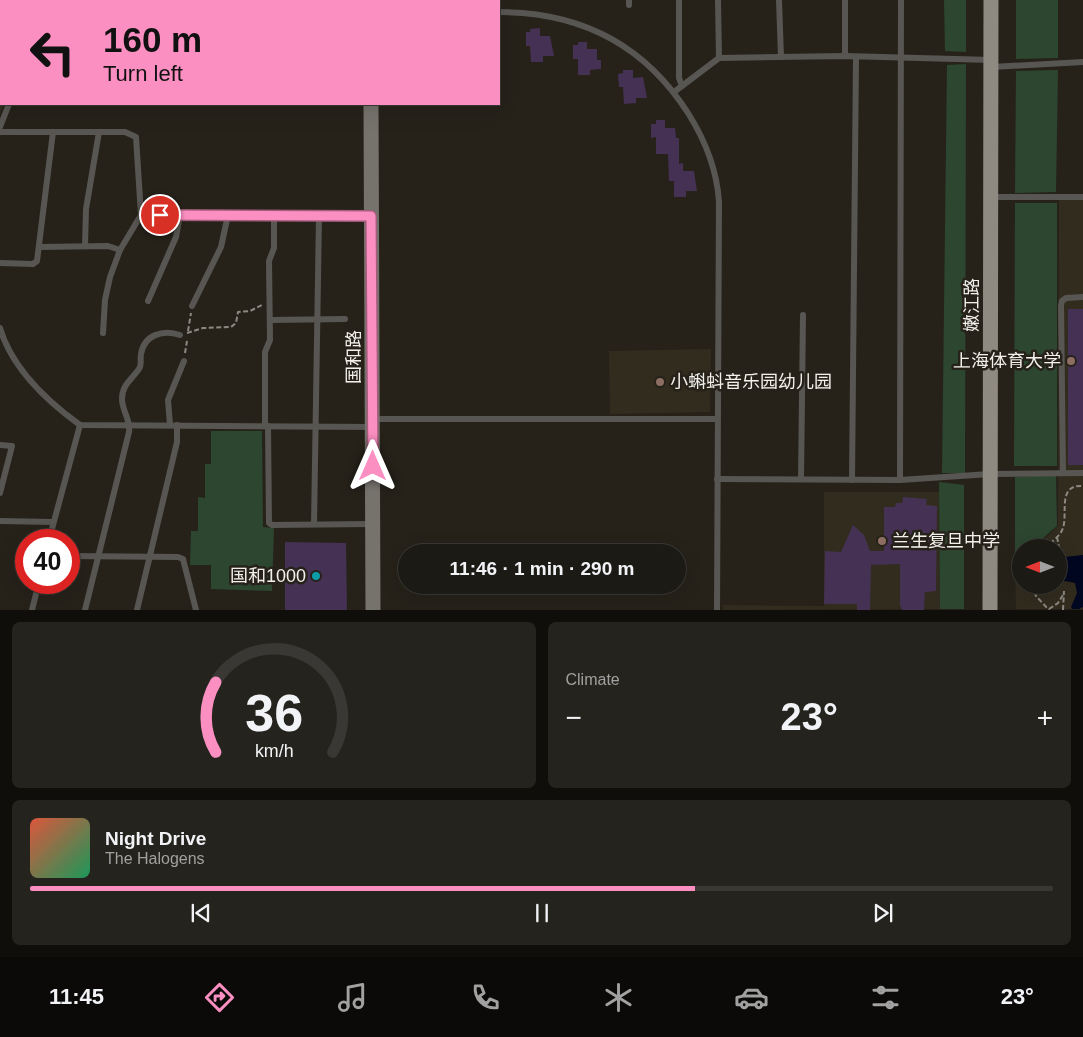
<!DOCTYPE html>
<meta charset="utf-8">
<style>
body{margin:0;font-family:Helvetica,"Noto Sans SC",sans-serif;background:#25231d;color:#f1f3f6;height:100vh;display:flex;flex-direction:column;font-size:19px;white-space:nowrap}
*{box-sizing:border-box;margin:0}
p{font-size:16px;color:#a0a1a0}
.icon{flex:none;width:28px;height:28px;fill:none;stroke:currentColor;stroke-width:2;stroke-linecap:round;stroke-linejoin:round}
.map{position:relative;height:610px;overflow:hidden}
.drawer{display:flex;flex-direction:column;gap:12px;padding:12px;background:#0f0e0b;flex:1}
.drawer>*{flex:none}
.guide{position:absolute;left:0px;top:0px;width:500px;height:105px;box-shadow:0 5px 20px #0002,0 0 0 1px #3a3834;background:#fc8fc1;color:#111;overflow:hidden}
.needle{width:32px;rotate:270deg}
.buttons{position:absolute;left:1012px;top:539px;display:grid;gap:10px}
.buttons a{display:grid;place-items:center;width:55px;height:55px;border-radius:50%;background:#1c1a14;box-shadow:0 5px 20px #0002,0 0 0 1px #3a3834;font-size:25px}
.speed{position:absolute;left:15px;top:529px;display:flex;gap:10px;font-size:25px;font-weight:700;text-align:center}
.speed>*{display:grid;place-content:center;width:65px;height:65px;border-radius:50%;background:#1c1a14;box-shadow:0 5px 20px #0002,0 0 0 1px #3a3834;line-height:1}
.speed .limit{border:8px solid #d22;background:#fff;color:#111}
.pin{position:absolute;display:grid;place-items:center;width:42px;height:42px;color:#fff;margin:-21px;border:2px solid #fff;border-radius:50%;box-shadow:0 1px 5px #0007}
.me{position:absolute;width:55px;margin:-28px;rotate:0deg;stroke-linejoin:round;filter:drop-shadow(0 0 4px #0008)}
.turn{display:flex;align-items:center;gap:18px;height:105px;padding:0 20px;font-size:22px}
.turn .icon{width:65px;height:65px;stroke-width:2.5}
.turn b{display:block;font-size:35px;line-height:42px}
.big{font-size:38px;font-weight:800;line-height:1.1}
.drawer .card{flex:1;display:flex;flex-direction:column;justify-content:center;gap:8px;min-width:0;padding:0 18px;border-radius:8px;background:#25231d}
.drawer .dial{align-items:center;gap:0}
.dial svg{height:130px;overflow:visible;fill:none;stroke:#3a3834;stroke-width:7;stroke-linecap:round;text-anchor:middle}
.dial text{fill:#f1f3f6;stroke:none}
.song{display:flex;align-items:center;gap:15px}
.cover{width:60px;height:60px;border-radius:8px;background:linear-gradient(135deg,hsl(10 70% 55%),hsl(150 70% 35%))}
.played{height:5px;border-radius:2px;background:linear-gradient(90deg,#fc8fc1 65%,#3a3834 65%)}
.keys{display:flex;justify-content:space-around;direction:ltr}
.heat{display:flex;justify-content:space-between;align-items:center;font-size:28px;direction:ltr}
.drawer .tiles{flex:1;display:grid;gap:12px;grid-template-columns:1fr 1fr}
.card:last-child{grid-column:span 2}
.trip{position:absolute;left:398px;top:544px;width:288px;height:50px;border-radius:25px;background:#1c1a14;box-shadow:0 5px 20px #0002,0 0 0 1px #3a3834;font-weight:800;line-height:50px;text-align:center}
.dock{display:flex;height:80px;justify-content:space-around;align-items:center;background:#0b0a08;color:#a0a1a0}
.dock .icon{width:35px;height:35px}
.dock .current{color:#fc8fc1}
.dock b{font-size:22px;color:#f1f3f6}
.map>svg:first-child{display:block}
</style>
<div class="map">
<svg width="1083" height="610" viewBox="0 0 1083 610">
<rect width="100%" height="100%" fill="#26221a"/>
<g fill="#322c1f">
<path d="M0,0h53l-52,1v103h4l-5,9z"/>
<path d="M1059,195h24v414h-67l-1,-42 6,-6v24h38v-37l-23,-1 22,-21z"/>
<path d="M711,349l-1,63 -100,2 -1,-63z"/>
<path d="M824,492h115l1,117 -217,1v-5l101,1z"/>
</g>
<g fill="#2c4630">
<path d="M944,0h22v52l-21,-1z"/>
<path d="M1016,0h42v58l-42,1z"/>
<path d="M966,64l-1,409h-23l5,-408z"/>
<path d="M1058,70l-2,122 -41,1 1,-122z"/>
<path d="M1015,203h42v263h-43z"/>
<path d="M211,431h51l1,96 11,1 -2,63 -61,-2v-24h-21l1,-34h7v-34l7,1v-34h6z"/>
<path d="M1056,475l1,51 -24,21 -12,1v11l-6,6v-88z"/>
<path d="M939,482l25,3v124h-24z"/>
</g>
<path fill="#000720" d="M1059,551l5,6 19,-2v52l-4,2h-7l-1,-2 6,-14 -2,-10 -10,-2 -6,4z"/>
<g fill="#443153">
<path d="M540,28v8h10l4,20h-11v6h-12l-1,-16h-4v-14h4v-3z"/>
<path d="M578,42h9v7h10v11h4v9l-11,1v5h-12v-16h-5v-14h5z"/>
<path d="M623,70h10v8l10,-1 4,21h-11v5l-12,1 -1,-17h-4l-1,-13 5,-1z"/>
<path d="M656,120h9v8h10l1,10h3v26l4,-1v8h11l3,20h-11v6h-12v-16h-5l-1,-27h-12v-17l-5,1v-14h5z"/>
<rect x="1068" y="309" width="15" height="156"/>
<path d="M903,497l24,2 -1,6 11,1 -1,85 -11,1 -1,18h-22l-2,-5v-41l-29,1 -1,45h-13v-6h-33l1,-53 16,1 12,-27 11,10 6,16h14v-44h11l1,-4h6z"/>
<path d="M285,542l61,1 1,67h-62z"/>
</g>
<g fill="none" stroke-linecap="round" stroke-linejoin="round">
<g stroke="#8c8983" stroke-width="2" stroke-dasharray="5 2.5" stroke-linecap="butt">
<path d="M188,331l3,-18"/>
<path d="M187,333l16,-5 28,-1 5,-4 2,-11 12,-1 12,-6"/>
<path d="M185,353l2,-12"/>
<path d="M1057,537l2,10"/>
<path d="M1050,545h7l3,4"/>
<path d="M1044,548c7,-6 16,-11 19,-20 5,-15 -6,-44 20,-42"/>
<path d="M1032,585l4,11 13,14"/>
<path d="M1049,609l9,-6 5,-8"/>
<path d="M1063,610l1,-19"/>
</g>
<g stroke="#585652" stroke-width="6">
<path d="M463,0v1"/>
<path d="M679,0v78l3,8"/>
<path d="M718,0l1,58"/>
<path d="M779,0l2,57"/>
<path d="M58,1l1,-1"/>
<path d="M629,5v-5"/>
<path d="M499,12c82,0 145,32 189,101 17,27 29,57 31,89l-2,408"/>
<path d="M845,56v-56"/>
<path d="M992,67l91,-5"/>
<path d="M674,92l45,-34 126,-2 147,4"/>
<path d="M0,127l9,-23"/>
<path d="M0,132h125l11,5 5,78 -21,35 -10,27 -5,23 -2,33"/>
<path d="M992,197h91"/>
<path d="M141,215l230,1"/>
<path d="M85,246l1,-37 13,-77"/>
<path d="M39,247l69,-1 12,4"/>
<path d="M0,263l33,1 4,-3 16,-129"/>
<path d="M148,301l28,-64 4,-22"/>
<path d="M192,306l29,-59 7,-32"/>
<path d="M271,320l74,-1"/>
<path d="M0,328c12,41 47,73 80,97l293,2"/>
<path d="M373,419h343"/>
<path d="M170,425l-2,-25 16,-39"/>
<path d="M265,426v-74l5,-12 -1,-79 5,-13v-32"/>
<path d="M268,426l1,97 3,2 100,-1"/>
<path d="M0,445l12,1 -12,47"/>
<path d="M1063,473l-2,-168 1,-4 4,-3 17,-1"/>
<path d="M717,479l183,1 90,-6 93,-1"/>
<path d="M801,479l2,-164"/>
<path d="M852,480l4,-423"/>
<path d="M900,480l1,-480"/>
<path d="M0,521l53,1"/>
<path d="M314,524l5,-308"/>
<path d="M49,540l31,-115"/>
<path d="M69,556l109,1 5,2 13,51"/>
<path d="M32,610l7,-28"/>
<path d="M85,610l44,-178c2,-12 -7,-21 -7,-33 0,-14 9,-19 17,-30 3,-4 1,-10 2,-15 3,-19 22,-25 39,-19"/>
<path d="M137,610l40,-168v-17"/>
</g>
<g stroke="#76736d" stroke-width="15">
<path d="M371,1v-1"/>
<path d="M371,104l2,506"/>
</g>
<path stroke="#8e8981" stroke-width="15" d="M990,610l1,-610"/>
</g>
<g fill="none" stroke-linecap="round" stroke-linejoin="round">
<g stroke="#a45d7d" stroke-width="12">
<path id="route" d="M160,215l211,1 2,250"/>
</g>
<use href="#route" stroke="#fc8fc1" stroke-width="9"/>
</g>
<g fill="#8d6e63" stroke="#26221a" stroke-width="2">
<circle cx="1071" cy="361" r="5"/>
<circle cx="660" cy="382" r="5"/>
<circle cx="882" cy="541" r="5"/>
</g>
<circle fill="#0f9aa8" stroke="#26221a" stroke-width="2" cx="316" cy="576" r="5"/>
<g text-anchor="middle" stroke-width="5" stroke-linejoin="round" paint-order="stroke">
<g font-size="18" fill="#f2f0eb" stroke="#26221a">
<text transform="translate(972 305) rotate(-90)" y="6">嫩江路</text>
<text transform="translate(354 357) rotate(-90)" y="6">国和路</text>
</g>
<g font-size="18" fill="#f2f0eb" stroke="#26221a" text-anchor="end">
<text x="1061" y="367">上海体育大学</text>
<text x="670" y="388" text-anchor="start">小蝌蚪音乐园幼儿园</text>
<text x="892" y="547" text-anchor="start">兰生复旦中学</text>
<text x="306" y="582">国和1000</text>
</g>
</g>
</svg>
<div class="buttons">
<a><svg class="needle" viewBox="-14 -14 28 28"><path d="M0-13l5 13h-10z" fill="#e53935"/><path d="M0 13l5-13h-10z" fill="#a0a1a0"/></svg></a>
</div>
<div class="speed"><div class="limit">40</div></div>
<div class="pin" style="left:160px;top:215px;background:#d93025"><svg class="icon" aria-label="arrive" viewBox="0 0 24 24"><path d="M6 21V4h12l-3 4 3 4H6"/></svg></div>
<svg class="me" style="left:373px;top:466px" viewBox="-20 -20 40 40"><path d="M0-17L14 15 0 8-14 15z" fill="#fc8fc1" stroke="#fff" stroke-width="4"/></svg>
<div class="trip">11:46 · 1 min · 290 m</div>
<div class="guide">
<div class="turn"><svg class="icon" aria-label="left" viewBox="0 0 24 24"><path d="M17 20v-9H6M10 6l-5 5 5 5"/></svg><div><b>160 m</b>Turn left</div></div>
</div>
</div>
<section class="drawer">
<div class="tiles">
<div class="card dial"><svg viewBox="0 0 100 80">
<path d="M14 69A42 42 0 1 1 86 69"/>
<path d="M14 69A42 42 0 0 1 14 26" stroke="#fc8fc1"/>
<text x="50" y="56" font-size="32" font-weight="700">36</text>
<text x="50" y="72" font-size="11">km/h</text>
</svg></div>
<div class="card"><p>Climate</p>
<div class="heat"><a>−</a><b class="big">23°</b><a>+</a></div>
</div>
<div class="card">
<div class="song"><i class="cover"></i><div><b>Night Drive</b><p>The Halogens</p></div></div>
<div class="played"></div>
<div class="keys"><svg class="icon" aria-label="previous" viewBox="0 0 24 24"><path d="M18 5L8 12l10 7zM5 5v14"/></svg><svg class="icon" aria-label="pause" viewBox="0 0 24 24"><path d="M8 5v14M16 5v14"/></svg><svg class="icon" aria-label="next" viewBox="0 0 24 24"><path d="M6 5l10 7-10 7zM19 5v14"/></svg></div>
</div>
</div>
</section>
<nav class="dock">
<b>11:45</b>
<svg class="icon current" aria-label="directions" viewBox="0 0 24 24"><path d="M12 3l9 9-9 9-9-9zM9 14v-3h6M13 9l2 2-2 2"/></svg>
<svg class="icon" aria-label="music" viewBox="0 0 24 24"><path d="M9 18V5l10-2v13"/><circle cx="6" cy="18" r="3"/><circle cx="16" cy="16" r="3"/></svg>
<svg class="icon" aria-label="phone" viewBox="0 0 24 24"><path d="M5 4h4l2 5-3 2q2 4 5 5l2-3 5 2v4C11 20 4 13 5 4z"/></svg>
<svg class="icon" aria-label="climate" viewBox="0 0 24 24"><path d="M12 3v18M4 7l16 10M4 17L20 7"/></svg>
<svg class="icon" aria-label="car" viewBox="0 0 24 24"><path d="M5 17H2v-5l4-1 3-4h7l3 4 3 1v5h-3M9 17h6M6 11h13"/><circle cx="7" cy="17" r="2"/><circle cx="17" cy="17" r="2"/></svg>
<svg class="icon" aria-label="filters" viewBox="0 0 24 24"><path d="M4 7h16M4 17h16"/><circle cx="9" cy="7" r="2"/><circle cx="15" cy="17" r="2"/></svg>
<b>23°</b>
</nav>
